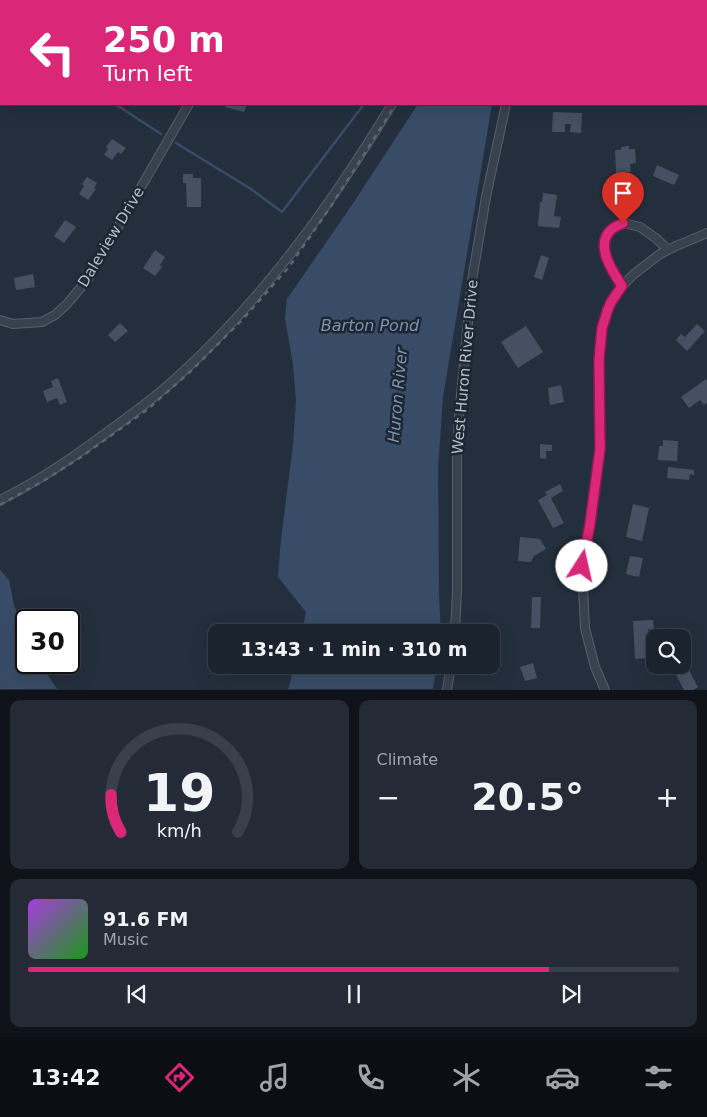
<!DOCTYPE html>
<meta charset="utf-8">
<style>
body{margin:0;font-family:"DejaVu Sans",sans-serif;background:#242b36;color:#f1f3f6;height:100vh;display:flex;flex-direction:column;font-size:19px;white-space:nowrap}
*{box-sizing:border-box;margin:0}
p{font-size:16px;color:#a0a4aa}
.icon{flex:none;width:28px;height:28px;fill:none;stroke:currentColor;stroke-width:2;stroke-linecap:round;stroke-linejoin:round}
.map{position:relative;height:690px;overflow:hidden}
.sheet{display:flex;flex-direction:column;gap:10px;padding:10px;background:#0f1319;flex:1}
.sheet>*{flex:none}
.banner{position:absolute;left:0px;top:0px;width:708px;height:105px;box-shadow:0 5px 20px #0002,0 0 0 1px #39404a;background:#db2777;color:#fff;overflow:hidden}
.buttons{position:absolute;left:646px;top:629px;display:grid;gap:10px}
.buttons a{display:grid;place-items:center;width:45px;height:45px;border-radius:10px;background:#1b232e;box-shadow:0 5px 20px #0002,0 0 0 1px #39404a;font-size:25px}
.speed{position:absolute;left:15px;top:609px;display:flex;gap:10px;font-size:25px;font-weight:700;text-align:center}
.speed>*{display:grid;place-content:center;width:65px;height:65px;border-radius:50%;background:#1b232e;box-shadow:0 5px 20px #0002,0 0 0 1px #39404a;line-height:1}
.speed .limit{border:2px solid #111;border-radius:8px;background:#fff;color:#111}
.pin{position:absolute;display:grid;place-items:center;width:42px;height:42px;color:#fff;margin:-51px -21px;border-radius:50% 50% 50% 0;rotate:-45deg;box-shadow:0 0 5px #0007}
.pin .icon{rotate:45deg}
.me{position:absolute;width:55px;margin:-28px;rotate:10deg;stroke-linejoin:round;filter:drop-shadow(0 0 4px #0008)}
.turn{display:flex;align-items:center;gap:18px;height:105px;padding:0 20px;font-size:22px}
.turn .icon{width:65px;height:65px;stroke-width:2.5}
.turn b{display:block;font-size:35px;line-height:42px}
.big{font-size:38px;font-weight:700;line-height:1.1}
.sheet .card{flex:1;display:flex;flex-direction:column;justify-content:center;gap:8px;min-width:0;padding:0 18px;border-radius:10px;background:#242b36}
.sheet .dial{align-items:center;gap:0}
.dial svg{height:130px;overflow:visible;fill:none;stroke:#39404a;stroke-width:7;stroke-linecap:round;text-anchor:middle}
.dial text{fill:#f1f3f6;stroke:none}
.song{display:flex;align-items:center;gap:15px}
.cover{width:60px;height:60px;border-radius:8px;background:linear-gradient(135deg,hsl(280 70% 55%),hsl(120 70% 35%))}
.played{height:5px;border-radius:2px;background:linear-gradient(90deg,#db2777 80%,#39404a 80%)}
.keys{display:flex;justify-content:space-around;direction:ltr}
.heat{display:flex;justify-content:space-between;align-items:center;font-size:28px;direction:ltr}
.sheet .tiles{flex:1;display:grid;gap:10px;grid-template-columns:1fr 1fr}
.card:last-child{grid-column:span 2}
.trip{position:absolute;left:208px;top:624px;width:292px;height:50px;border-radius:10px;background:#1b232e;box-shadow:0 5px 20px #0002,0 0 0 1px #39404a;font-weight:700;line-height:50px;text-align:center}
.menu{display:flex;height:80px;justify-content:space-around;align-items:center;background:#0b0e12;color:#a0a4aa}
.menu .icon{width:35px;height:35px}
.menu .current{color:#db2777}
.menu b{font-size:22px;color:#f1f3f6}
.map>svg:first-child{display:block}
</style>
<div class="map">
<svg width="707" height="690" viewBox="0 0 707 690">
<rect width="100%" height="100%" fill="#242f3e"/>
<g fill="#394c67">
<path d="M418,104h74l-49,293 -5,71 1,127 2,37h-139l4,-20 -28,-35 3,-38 12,-94 3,-44 -3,-36 -8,-47 2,-19 65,-94z"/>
<path d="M0,570l9,10 5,25 12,33v24l14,1 17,26h-57z"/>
<path d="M295,665h142l-4,24h-145z"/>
</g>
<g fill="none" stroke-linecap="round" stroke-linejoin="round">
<g stroke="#394c67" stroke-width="2.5">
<path d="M85,0l1,1"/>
<path d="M115,104l46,30"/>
<path d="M176,143l75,46 31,23 82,-108"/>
</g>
</g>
<g fill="#455162">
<path d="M225,104h22l-3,8 -19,-5z"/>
<path d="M553,112l29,1 -1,20 -11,-1 1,-8h-6v8h-13z"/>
<path d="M112,139l14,9 -5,6 -3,-2 -6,8 -8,-5 4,-6 -2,-2z"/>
<path d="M629,146v3h6l1,14 -6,1 1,8 -15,1 -1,-23h6v-3z"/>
<path d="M657,165l22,10 -5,10 -21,-9z"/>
<path d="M183,174h10v4h8v29h-14l-1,-24h-3z"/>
<path d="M87,177l10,6 -3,5 2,1 -8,11 -9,-6 5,-8 -2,-2z"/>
<path d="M543,193l14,2 -3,21 7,1 -2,11 -21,-2 2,-24h2z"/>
<path d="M65,220l11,7 -12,16 -10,-7z"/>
<path d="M155,250l10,7 -5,8 2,2 -7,9 -12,-8z"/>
<path d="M541,255l8,3 -7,22 -8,-3z"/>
<path d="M33,274l2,13 -19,3 -2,-12z"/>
<path d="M120,323l8,8 -13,11 -7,-7z"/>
<path d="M697,324l8,7 -18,20 -11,-11 5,-6 4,3z"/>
<path d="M526,326l17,26 -25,16 -17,-26z"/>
<path d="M58,378l9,24 -7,3 -3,-7 -10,4 -4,-11 10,-4 -2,-6z"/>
<path d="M706,379l1,2v22l-3,2 -4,-5 -11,8 -8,-11z"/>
<path d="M561,385l3,17 -14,3 -2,-17z"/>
<path d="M663,440l15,1 -1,20 -19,-1 1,-14h4z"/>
<path d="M540,444l12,1v6h-6v8l-6,-1z"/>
<path d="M668,467l26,3v5l-4,-1 -1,6 -22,-2z"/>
<path d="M560,484l3,7 -12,7 13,25 -11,5 -15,-28 9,-5 -2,-3z"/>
<path d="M633,504l16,4 -7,33 -16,-4z"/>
<path d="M520,537l20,2 6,10 -12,7 -3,6 -13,-1z"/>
<path d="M630,556l13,2 -4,19 -13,-3z"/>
<path d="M532,597h9l-1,31h-9z"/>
<path d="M653,620l1,9h-6v4h5l1,11h-7l1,14 -13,1 -2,-38z"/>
<path d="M684,661l14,26 -5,3h-9l-12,-23 5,-2h5v-3z"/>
<path d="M533,663l4,15 -12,3 -5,-14z"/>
</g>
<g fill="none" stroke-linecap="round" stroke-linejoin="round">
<g stroke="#565f6c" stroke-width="10">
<g id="minor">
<path d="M226,1v-1"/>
<path d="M454,1l1,-1"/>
<path d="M528,1l1,-1"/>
<path d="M0,6l1,-3"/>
<path d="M622,286c-10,-15 -28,-42 -10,-57 3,-3 8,-4 11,-6l17,4 17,12 11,11"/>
<path d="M0,320l13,4 29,-2 13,-7 12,-11 21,-25 101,-175"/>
<path d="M0,500c35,-17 68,-39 99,-62 26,-19 52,-37 75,-58 89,-80 157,-175 218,-276"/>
<path d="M455,632l2,-41v-139l2,-36 13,-136 14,-83 20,-93"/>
<path d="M447,690l4,-25"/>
<path d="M605,690l-10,-23 -10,-39 -3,-62 8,-42 10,-75 -1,-89 3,-33 5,-18 4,-7 11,-16 12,-12 26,-20 16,-8 31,-13"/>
</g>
</g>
<use href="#minor" stroke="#38414e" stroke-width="8"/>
<g stroke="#5a6575" stroke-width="2.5" stroke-dasharray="5 5" stroke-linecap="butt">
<path d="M460,1l1,-1"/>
<path d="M0,505l45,-25 36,-23 67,-48 44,-39 51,-51 46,-52 42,-61 65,-102"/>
</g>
</g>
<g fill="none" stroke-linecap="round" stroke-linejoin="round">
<g stroke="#8e194d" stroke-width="12">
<path id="route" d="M582,566l8,-42 10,-75 -1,-89 3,-32 6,-19 3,-7 11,-16c-10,-15 -28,-42 -10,-57 3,-3 8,-4 11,-6"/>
</g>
<use href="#route" stroke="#db2777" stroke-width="9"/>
</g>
<g text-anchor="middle" stroke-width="5" stroke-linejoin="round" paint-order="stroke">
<g font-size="15" fill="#b4bcc9" stroke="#1d2633">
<text transform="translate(111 237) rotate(-59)" y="5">Daleview Drive</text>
<text transform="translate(465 367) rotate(-85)" y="5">West Huron River Drive</text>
</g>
<g font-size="16" font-style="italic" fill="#7c92b1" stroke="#1d2633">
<text x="370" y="331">Barton Pond</text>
<text transform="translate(397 395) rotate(-85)" y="6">Huron River</text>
</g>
</g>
</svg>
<div class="buttons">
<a><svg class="icon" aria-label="search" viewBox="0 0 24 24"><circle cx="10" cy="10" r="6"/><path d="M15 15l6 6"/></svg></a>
</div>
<div class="speed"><div class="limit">30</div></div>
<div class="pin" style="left:623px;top:223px;background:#d93025"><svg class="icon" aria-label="arrive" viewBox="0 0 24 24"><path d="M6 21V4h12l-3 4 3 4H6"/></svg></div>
<svg class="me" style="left:582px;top:566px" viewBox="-20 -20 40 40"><circle r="19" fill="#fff"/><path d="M0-13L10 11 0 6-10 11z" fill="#db2777"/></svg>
<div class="trip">13:43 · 1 min · 310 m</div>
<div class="banner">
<div class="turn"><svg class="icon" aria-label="left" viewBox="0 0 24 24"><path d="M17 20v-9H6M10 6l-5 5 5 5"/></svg><div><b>250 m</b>Turn left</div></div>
</div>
</div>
<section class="sheet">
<div class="tiles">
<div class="card dial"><svg viewBox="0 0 100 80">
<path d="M14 69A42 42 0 1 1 86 69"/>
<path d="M14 69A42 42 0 0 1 8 46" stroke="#db2777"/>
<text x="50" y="56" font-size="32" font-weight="700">19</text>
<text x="50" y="72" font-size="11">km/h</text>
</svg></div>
<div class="card"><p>Climate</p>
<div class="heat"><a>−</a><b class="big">20.5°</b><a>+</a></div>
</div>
<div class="card">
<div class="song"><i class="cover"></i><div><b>91.6 FM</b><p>Music</p></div></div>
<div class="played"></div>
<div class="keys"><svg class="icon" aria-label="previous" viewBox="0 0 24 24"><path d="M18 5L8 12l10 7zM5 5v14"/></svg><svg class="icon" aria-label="pause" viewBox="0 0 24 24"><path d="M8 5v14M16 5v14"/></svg><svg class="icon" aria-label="next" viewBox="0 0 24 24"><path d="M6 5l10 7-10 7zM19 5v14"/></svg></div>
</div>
</div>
</section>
<nav class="menu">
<b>13:42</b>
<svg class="icon current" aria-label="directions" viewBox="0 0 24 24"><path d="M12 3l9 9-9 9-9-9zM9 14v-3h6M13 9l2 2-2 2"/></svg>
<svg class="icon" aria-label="music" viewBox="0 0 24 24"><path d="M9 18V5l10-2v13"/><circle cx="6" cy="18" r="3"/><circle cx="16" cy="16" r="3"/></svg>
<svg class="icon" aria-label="phone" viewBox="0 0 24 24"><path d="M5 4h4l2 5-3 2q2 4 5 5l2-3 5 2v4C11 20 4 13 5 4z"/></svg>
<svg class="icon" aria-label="climate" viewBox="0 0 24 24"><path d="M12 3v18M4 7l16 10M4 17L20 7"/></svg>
<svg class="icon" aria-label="car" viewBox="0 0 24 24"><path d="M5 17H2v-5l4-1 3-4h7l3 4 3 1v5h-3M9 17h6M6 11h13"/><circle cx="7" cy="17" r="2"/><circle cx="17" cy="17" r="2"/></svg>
<svg class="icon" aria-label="filters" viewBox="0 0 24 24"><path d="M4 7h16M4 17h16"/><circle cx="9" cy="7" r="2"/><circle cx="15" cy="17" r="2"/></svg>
</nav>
